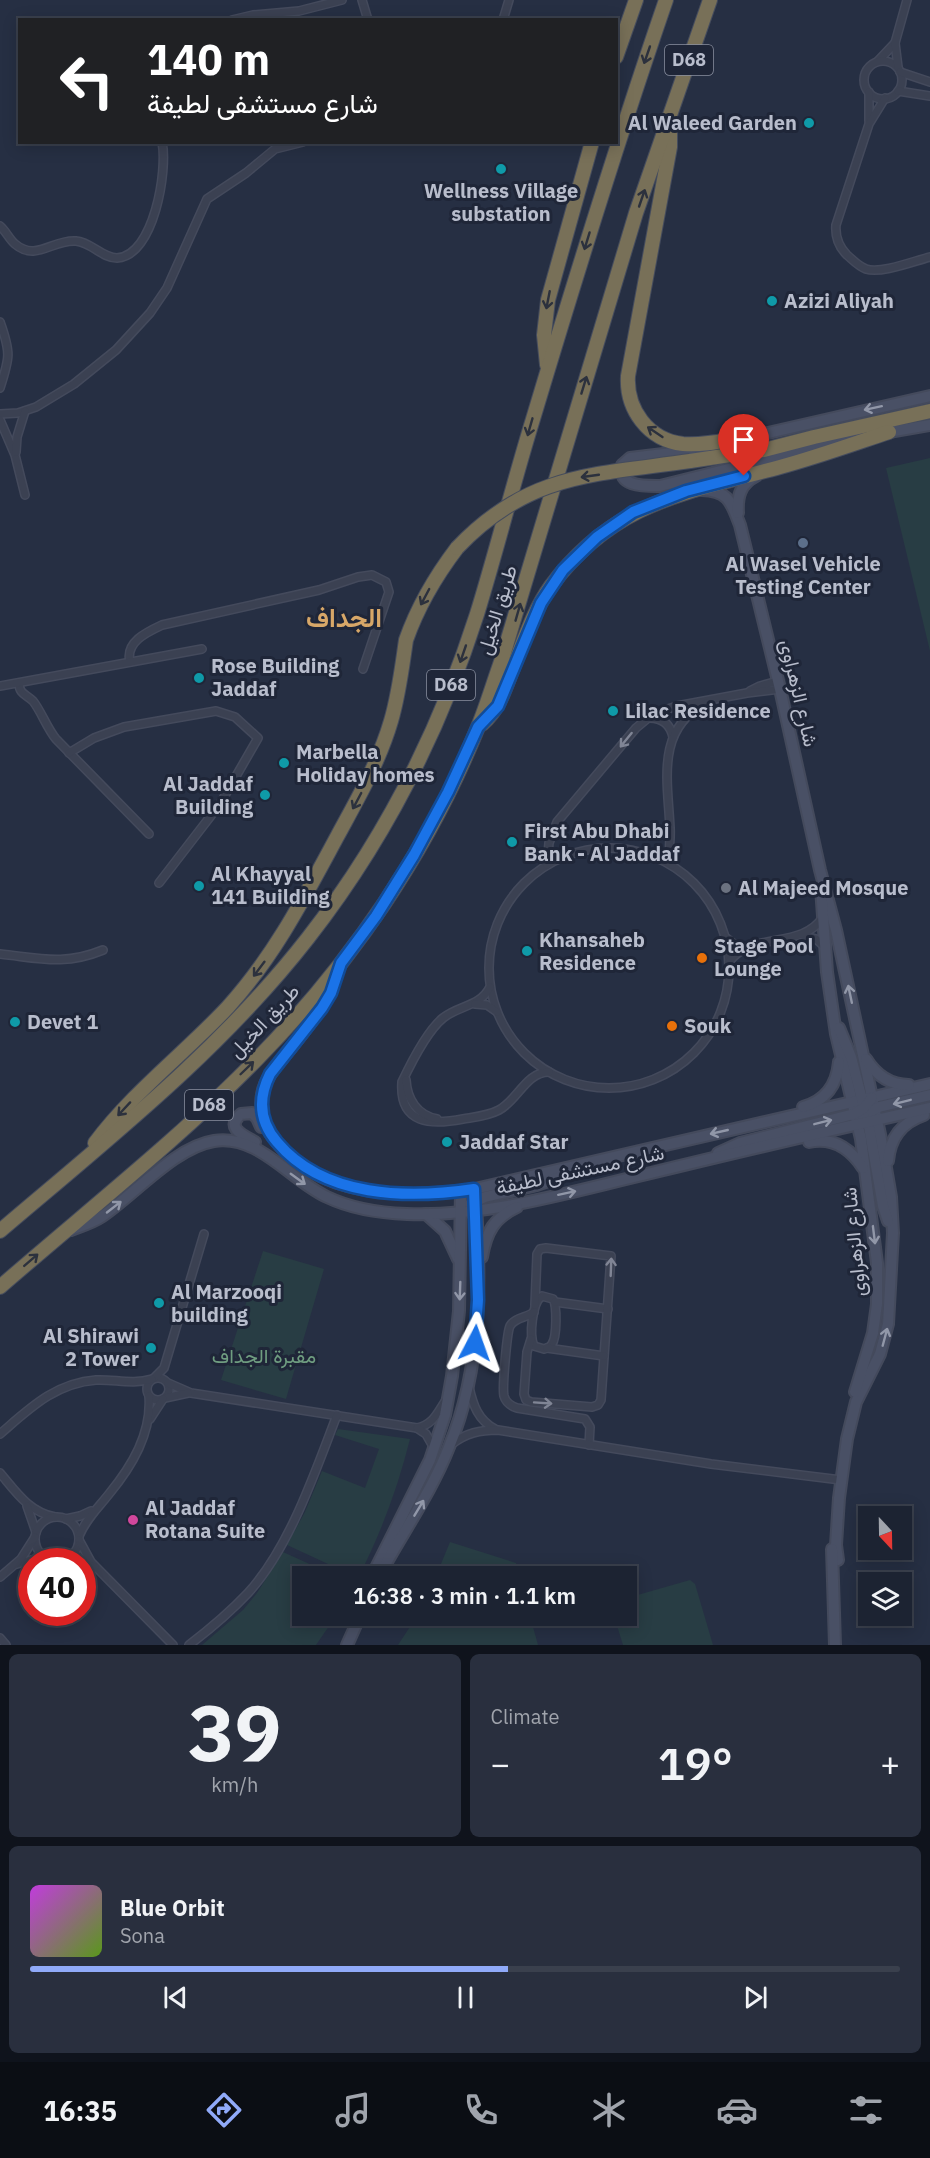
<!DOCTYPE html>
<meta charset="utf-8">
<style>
body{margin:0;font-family:"IBM Plex Sans",Vazirmatn,sans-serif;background:#292f3e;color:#f1f3f6;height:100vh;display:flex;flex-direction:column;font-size:22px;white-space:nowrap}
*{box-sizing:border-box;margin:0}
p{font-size:20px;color:#a0a4ac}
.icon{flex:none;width:33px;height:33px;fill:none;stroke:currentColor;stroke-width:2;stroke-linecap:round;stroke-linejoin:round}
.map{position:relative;height:1645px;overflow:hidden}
.details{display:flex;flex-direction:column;gap:9px;padding:9px;background:#0f131c;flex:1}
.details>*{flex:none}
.banner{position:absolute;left:18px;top:18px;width:600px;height:126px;border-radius:0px;box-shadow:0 3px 15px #0003,0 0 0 2px #3a404d;background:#202124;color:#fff;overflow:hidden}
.needle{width:39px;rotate:158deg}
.buttons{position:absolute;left:858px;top:1506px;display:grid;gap:12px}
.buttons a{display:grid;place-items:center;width:54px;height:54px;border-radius:0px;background:#1c2332;box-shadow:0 3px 15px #0003,0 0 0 2px #3a404d;font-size:30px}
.speed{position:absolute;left:18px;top:1548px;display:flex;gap:12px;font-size:30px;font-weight:700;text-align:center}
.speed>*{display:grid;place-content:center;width:78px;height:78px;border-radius:50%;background:#1c2332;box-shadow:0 3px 15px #0003,0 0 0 2px #3a404d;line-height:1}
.speed .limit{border:9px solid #d22;background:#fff;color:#111}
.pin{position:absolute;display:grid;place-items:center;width:51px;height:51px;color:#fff;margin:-62px -26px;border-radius:50% 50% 50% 0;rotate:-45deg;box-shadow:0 0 6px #0007}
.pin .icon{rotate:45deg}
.me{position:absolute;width:66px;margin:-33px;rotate:4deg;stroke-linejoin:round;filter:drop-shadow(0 0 4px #0008)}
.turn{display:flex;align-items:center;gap:21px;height:126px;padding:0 30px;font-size:27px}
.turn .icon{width:78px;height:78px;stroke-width:2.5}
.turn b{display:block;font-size:42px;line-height:51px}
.big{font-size:45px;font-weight:600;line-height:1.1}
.details .tile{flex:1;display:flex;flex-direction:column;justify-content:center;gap:9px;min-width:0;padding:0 21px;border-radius:9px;background:#292f3e}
.details .dial{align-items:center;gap:0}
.dial b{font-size:78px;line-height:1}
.song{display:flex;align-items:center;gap:18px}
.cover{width:72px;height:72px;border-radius:9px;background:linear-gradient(135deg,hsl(290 70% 55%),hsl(90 70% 35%))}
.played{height:6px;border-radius:3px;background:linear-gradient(90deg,#90aaf9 55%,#3a404d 55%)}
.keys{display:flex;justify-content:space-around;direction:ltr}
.heat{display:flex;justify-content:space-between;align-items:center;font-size:33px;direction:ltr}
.details .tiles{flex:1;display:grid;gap:9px;grid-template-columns:1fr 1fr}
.tile:last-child{grid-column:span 2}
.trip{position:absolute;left:292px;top:1566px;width:345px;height:60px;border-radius:0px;background:#1c2332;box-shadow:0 3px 15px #0003,0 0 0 2px #3a404d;font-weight:600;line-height:60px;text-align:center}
.tab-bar{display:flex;height:96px;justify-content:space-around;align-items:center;background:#0b0e14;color:#a0a4ac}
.tab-bar .icon{width:42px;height:42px}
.tab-bar .selected{color:#90aaf9}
.tab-bar b{font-size:27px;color:#f1f3f6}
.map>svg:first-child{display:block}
</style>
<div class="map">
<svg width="930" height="1645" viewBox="0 0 930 1645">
<rect width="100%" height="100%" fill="#262f43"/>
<g fill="#283d44">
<path d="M930,458v193l-44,-183z"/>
<path d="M263,1251l61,18 -38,130 -65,-19z"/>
<path d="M338,1429l72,10c-12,48 -29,94 -51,137h-5l-67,-31 18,-33 17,-41 43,17 14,-39 -44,-14z"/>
<path d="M450,1542l66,21 3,13h-83z"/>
<path d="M283,1552l53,24h-33v40h33l-20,29h-114l41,-35 14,-17z"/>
<path d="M553,1564l4,12h-29l-2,-4z"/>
<path d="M690,1580l5,4 18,61h-90l-9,-29h13v-18z"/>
<path d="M417,1616h113l8,29h-140z"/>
</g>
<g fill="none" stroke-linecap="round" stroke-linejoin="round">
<g stroke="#444a5c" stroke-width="10">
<g id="street">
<path d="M362,0l6,20"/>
<path d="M232,20l21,-5 46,-4 43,-11"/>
<path d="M503,20l6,-20"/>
<path d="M878,61l17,-18"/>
<circle cx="883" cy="80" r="19"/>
<path d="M898,67l-3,-24 12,-43"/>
<path d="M900,72l30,10"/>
<path d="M898,91l32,5"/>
<path d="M869,92v29"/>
<path d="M885,98l-16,26 -33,101c-1,12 2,21 11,30 6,5 11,11 19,14 15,5 48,-8 64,-12"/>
<path d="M0,226c6,5 9,13 15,18 21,18 38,-5 61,-3 15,1 26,17 41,17 37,-2 51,-88 45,-116"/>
<path d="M0,322c11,31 10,35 0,66"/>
<path d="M0,414l18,-1 18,-6 38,-23 42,-34 34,-37 17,-25 40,-89 39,-26 29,-24 28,-7"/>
<path d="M0,420l15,35 10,40"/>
<path d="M16,452l1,-15 8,-26"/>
<path d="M130,662c-5,-20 17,-30 32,-37l157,-35 39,-13 14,-2 14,7 3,10 -26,77"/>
<path d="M19,683c0,11 7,11 14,18 8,10 14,27 23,38l93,95"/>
<path d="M0,686l202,-37"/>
<path d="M750,691l10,-5 18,-5"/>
<path d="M647,718c14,-1 23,5 26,19"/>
<path d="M69,753l25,-15 30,-11 92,-16 19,6 23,21 -38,66 -61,79"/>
<circle cx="609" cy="968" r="120"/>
<path d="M547,865l2,-22 8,-21 79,-94 17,-14 24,-8 70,-13 33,-4"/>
<path d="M672,865c-5,-12 -1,-24 -2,-37 -2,-46 -15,-99 36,-125"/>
<path d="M802,935l14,4 9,8"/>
<path d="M725,937l9,7 12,3"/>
<path d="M0,954c39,4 64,12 103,-4"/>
<path d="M729,962c22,-31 73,-12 94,-45"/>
<path d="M490,987c-10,20 -31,18 -47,31 -16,13 -32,45 -41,64 -3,43 30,43 61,37 12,-2 25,-3 36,-9 19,-10 27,-38 50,-38"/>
<path d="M475,1004l12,1 10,7"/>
<path d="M406,1080c1,19 11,35 31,39"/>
<path d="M542,1296l11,3c4,6 4,38 -1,45 -2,4 -5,4 -8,5l-10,-3c-5,-11 -2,-43 8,-50z"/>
<path d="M555,1302l53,7"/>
<path d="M534,1312c-7,6 -19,5 -24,14 -3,6 -8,62 -6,70 2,7 7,10 13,12l68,11 5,8 -1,18"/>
<path d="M531,1339l-4,13 -3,42 2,6 5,2 61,5 6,-2 3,-5 10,-144 -65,-8 -6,1 -3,5 -2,51"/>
<path d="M547,1348l57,8"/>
<circle cx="158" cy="1389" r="11"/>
<path d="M154,1378l10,-10 40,-134"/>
<path d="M168,1383l23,10 226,35c17,-4 20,-15 29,-28"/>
<path d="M469,1387c4,18 9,33 26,42"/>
<path d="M165,1398l23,-5"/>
<path d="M150,1419l13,-20"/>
<path d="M417,1428l9,6 8,14"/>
<path d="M0,1434c29,-25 55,-51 96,-54 19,-1 36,5 56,-1"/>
<path d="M452,1444c14,-11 28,-14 46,-14l213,34 130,16"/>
<path d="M0,1473c16,19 29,39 55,44"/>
<path d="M27,1506l9,26"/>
<circle cx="57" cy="1539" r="22"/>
<path d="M66,1519l14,-3 11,-5"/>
<path d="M79,1536c7,-17 19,-28 30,-42 23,-28 43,-61 40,-98"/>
<path d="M79,1540l12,22 82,83"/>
<path d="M82,1563l13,4"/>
<path d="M17,1564l14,-4h16"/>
<path d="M0,1577l21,-18 14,-22"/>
<path d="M0,1638l6,7"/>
<path d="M189,1645c21,-16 41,-33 59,-52 42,-46 67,-121 89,-178"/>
</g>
</g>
<g stroke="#444a5c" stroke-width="14">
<g id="secondary">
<path d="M883,433l47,-8"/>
<path d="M746,438l184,-42"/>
<path d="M705,449l-75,9 -8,7c-5,22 22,21 38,21l202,-50"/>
<path d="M702,490c27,1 29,12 38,35l40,164 40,181 16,60 45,209 10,58 2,36 -5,91 -8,30 -24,48 -9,37 -8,59 -3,47 2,15"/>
<path d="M738,513c-1,-16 2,-29 18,-37"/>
<path d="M821,888l6,84 9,62 25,105 16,124v41l-4,29 -18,59"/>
<path d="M339,969c-12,34 -25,50 -47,78 -9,11 -21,23 -27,37 -7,17 -4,37 7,52 44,63 135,63 203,53l455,-105"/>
<path d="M839,1028l12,29 13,50"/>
<path d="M866,1059c10,16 23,26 43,26"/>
<path d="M803,1107c23,-6 34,-23 36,-45"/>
<path d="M870,1112l9,-5 51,-12"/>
<path d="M864,1117l5,10 14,79 5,15"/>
<path d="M255,1142c-12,-7 -30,-14 -14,-28l11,-1 5,5 4,9"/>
<path d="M809,1142c24,-5 41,6 54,26"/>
<path d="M718,1153l22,-10 114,-29 10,-6 8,-10"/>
<path d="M888,1161c2,-23 13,-38 36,-46"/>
<path d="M470,1204l15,-7 52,-12 35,-12"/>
<path d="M426,1214l19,17 13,28"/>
<path d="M71,1230c10,-4 21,-7 30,-13 33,-22 74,-70 113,-76 45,-7 76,39 113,56 25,12 53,16 80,17 81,3 163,-22 240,-40 94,-23 189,-45 283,-66"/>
<path d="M482,1257c4,-25 12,-39 35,-50"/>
<path d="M832,1549l3,96"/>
<path d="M376,1568l54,-108 15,-45 7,-39 7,-65 2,-120"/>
<path d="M379,1576c23,-43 52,-83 70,-129 34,-81 32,-171 26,-258"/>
<path d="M347,1645l13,-29"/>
</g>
</g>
<g stroke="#454c5d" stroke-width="16">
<g id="highway">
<path d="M616,57l20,-57"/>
<path d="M670,129v18l-42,229c-2,33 20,64 55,68 23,2 47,-5 69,-8"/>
<path d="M547,365l-3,-30 4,-35 44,-158"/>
<path d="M690,461l74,-11 50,-13 116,-26"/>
<path d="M482,724c16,-14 22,-32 29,-51 12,-29 22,-62 40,-87 63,-85 135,-93 229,-119 37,-10 73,-23 109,-35"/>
<path d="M95,1143c38,-51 90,-90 133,-136 47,-52 77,-111 110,-172 20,-37 41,-73 53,-114 8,-27 11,-54 15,-81 12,-34 29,-63 51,-92"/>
<path d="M0,1231c108,-92 220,-180 308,-293 75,-96 132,-208 169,-324 20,-65 36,-130 56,-195 42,-140 85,-280 133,-419"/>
<path d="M0,1287c86,-75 178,-147 258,-229 93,-95 171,-208 220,-331 9,-22 16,-46 24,-68l134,-446 74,-213"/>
</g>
</g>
<use href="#street" stroke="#3b4152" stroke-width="7"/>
<use href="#secondary" stroke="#495065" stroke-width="10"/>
<use href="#highway" stroke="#787058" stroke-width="14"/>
<g stroke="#454c5d" stroke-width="16" stroke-linecap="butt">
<path id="highway-bridge" d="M457,548c71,-75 137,-73 233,-87"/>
</g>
<use href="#highway-bridge" stroke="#787058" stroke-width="14"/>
</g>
<defs><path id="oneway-shaft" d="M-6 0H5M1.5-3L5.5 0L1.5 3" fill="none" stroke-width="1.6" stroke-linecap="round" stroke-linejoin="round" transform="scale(1.5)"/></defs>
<g stroke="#2c313d">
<use href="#oneway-shaft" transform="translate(647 55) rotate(109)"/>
<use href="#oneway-shaft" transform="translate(642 198) rotate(-71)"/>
<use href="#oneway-shaft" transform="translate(587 241) rotate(107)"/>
<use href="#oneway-shaft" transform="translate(548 300) rotate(101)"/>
<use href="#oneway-shaft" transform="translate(584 385) rotate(-73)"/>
<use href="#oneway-shaft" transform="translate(530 427) rotate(106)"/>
<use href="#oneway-shaft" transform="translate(655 432) rotate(-146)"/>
<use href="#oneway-shaft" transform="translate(590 476) rotate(172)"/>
<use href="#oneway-shaft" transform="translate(425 597) rotate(118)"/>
<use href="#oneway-shaft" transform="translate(518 612) rotate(-74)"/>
<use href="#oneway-shaft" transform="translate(463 654) rotate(109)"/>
<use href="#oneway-shaft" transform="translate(357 801) rotate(118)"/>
<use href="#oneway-shaft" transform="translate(259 969) rotate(127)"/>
<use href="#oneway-shaft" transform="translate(247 1068) rotate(-44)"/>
<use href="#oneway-shaft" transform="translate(124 1109) rotate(133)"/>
<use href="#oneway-shaft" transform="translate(31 1260) rotate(-41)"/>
</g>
<g stroke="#9197a8">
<use href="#oneway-shaft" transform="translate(873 408) rotate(168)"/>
<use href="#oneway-shaft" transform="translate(850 994) rotate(-102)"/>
<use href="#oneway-shaft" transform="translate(902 1102) rotate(166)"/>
<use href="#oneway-shaft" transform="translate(823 1122) rotate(-14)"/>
<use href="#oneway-shaft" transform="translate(719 1132) rotate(167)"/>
<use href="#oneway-shaft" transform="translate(298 1179) rotate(36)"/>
<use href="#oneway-shaft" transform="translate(567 1193) rotate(-12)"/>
<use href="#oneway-shaft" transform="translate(114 1207) rotate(-38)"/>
<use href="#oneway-shaft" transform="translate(874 1235) rotate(83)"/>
<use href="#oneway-shaft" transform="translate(460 1291) rotate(92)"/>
<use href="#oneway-shaft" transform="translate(885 1337) rotate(-75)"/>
<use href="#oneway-shaft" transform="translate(419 1508) rotate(-59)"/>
</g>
<g stroke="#808595">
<use href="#oneway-shaft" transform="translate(626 740) rotate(129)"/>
<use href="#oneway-shaft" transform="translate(611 1267) rotate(-88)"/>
<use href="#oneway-shaft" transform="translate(543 1403) rotate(4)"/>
</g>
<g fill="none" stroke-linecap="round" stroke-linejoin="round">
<g stroke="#114b97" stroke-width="15">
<path id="route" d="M475,1343l3,-43 -4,-111c-66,10 -150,9 -197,-47 -18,-21 -19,-44 -7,-68l52,-66 9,-15 10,-30 35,-47 38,-61 34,-63 30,-65 20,-21 43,-103 22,-33 34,-33 36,-25 53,-21 58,-15"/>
</g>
<use href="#route" stroke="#1a73e8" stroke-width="10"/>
</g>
<g fill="#0f9aa8" stroke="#1f2638" stroke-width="2">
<circle cx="809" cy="123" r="6"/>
<circle cx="501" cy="169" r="6"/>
<circle cx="772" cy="301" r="6"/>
<circle cx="199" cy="678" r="6"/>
<circle cx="613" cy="711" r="6"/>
<circle cx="284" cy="763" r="6"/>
<circle cx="265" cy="795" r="6"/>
<circle cx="512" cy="842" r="6"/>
<circle cx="199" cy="886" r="6"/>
<circle cx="527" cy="951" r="6"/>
<circle cx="15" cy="1022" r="6"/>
<circle cx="447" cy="1142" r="6"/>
<circle cx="159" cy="1303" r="6"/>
<circle cx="151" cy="1348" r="6"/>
</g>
<circle fill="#5c6f8a" stroke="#1f2638" stroke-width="2" cx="803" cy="543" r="6"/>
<circle fill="#6b7280" stroke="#1f2638" stroke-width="2" cx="726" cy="888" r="6"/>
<g fill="#e8710a" stroke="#1f2638" stroke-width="2">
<circle cx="702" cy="958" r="6"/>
<circle cx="672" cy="1026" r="6"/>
</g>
<circle fill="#d1479c" stroke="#1f2638" stroke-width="2" cx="133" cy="1520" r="6"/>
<g text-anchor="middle" stroke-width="6" stroke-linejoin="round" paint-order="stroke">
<g fill="#1f2638" stroke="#8a90a0" stroke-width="1.5">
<rect x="665" y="45" width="48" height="30" rx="4.5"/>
<rect x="427" y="670" width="48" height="30" rx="4.5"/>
<rect x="185" y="1090" width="48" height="30" rx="4.5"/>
</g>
<g font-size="18" font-weight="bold" fill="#b8bdcc">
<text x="689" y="66">D68</text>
<text x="451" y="691">D68</text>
<text x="209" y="1111">D68</text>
</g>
<g font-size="20" font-weight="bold" fill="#b8bdcc" stroke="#1f2638" text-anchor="start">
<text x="797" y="130" text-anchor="end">Al Waleed Garden</text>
<text x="501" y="198" text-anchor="middle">Wellness Village<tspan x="501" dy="23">substation</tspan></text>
<text x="784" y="308">Azizi Aliyah</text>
<text x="803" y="571" text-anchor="middle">Al Wasel Vehicle<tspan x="803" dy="23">Testing Center</tspan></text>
<text x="211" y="673">Rose Building<tspan x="211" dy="23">Jaddaf</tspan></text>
<text x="625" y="718">Lilac Residence</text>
<text x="296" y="759">Marbella<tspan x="296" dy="23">Holiday homes</tspan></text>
<text x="253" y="791" text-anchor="end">Al Jaddaf<tspan x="253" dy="23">Building</tspan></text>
<text x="524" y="838">First Abu Dhabi<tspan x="524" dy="23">Bank - Al Jaddaf</tspan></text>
<text x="211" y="881">Al Khayyal<tspan x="211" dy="23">141 Building</tspan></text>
<text x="738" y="895">Al Majeed Mosque</text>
<text x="539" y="947">Khansaheb<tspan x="539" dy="23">Residence</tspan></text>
<text x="714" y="953">Stage Pool<tspan x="714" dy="23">Lounge</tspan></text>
<text x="27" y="1029">Devet 1</text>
<text x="684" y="1033">Souk</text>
<text x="459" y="1149">Jaddaf Star</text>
<text x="171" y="1299">Al Marzooqi<tspan x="171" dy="23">building</tspan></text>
<text x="139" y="1343" text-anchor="end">Al Shirawi<tspan x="139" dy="23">2 Tower</tspan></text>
<text x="145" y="1515">Al Jaddaf<tspan x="145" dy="23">Rotana Suite</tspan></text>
</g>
<g font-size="20" fill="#b8bdcc" stroke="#1f2638">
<text transform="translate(497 610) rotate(-73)" y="7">طريق الخيل</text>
<text transform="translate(799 693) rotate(77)" y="7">شارع الزهراوى</text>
<text transform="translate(264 1021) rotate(-47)" y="7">طريق الخيل</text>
<text transform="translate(580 1170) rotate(-12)" y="7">شارع مستشفى لطيفة</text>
<text transform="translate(854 1242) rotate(-95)" y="7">شارع الزهراوى</text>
</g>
<g font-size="20" fill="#6f9d80" stroke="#1f2638">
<text x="264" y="1363">مقبرة الجداف</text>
</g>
<g font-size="26" font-weight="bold" fill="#d7a768" stroke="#1f2638">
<text x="344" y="627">الجداف</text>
</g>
</g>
</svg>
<div class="buttons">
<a><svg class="needle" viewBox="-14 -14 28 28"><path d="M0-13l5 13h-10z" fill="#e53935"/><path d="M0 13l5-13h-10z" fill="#a0a4ac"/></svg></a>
<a><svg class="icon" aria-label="layers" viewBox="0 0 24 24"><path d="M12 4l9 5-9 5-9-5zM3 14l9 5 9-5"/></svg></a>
</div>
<div class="speed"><div class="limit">40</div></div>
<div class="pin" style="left:744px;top:476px;background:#d93025"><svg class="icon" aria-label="arrive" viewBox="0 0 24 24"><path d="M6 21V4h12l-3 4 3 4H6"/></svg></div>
<svg class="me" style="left:475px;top:1343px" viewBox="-20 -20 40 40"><path d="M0-17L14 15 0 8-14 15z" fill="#1a73e8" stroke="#fff" stroke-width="4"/></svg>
<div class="trip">16:38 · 3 min · 1.1 km</div>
<div class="banner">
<div class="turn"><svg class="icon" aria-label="left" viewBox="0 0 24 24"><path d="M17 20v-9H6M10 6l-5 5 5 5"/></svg><div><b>140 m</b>شارع مستشفى لطيفة</div></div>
</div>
</div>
<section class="details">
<div class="tiles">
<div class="tile dial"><b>39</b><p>km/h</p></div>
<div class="tile"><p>Climate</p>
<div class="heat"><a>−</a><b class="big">19°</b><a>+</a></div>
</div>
<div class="tile">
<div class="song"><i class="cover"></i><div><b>Blue Orbit</b><p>Sona</p></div></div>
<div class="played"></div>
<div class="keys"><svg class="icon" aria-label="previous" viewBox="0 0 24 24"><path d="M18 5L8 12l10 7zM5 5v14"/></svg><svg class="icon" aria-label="pause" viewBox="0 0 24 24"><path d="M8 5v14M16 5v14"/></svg><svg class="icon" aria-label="next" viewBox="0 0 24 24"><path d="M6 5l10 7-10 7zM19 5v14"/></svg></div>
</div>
</div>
</section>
<nav class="tab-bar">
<b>16:35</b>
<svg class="icon selected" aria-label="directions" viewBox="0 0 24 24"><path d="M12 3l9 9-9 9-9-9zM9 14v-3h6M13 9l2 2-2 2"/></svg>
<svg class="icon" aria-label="music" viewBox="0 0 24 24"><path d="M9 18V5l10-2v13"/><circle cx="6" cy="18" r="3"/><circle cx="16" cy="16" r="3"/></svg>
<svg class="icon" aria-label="phone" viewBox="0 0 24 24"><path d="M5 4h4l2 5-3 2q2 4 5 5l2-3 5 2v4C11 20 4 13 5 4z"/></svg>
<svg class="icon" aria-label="climate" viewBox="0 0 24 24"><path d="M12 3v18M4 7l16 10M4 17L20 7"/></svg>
<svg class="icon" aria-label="car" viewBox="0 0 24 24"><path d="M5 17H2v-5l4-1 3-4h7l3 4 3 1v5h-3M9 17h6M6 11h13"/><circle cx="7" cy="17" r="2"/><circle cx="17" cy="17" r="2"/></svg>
<svg class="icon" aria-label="filters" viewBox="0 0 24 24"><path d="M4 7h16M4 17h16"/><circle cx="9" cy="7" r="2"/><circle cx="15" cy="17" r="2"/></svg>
</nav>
